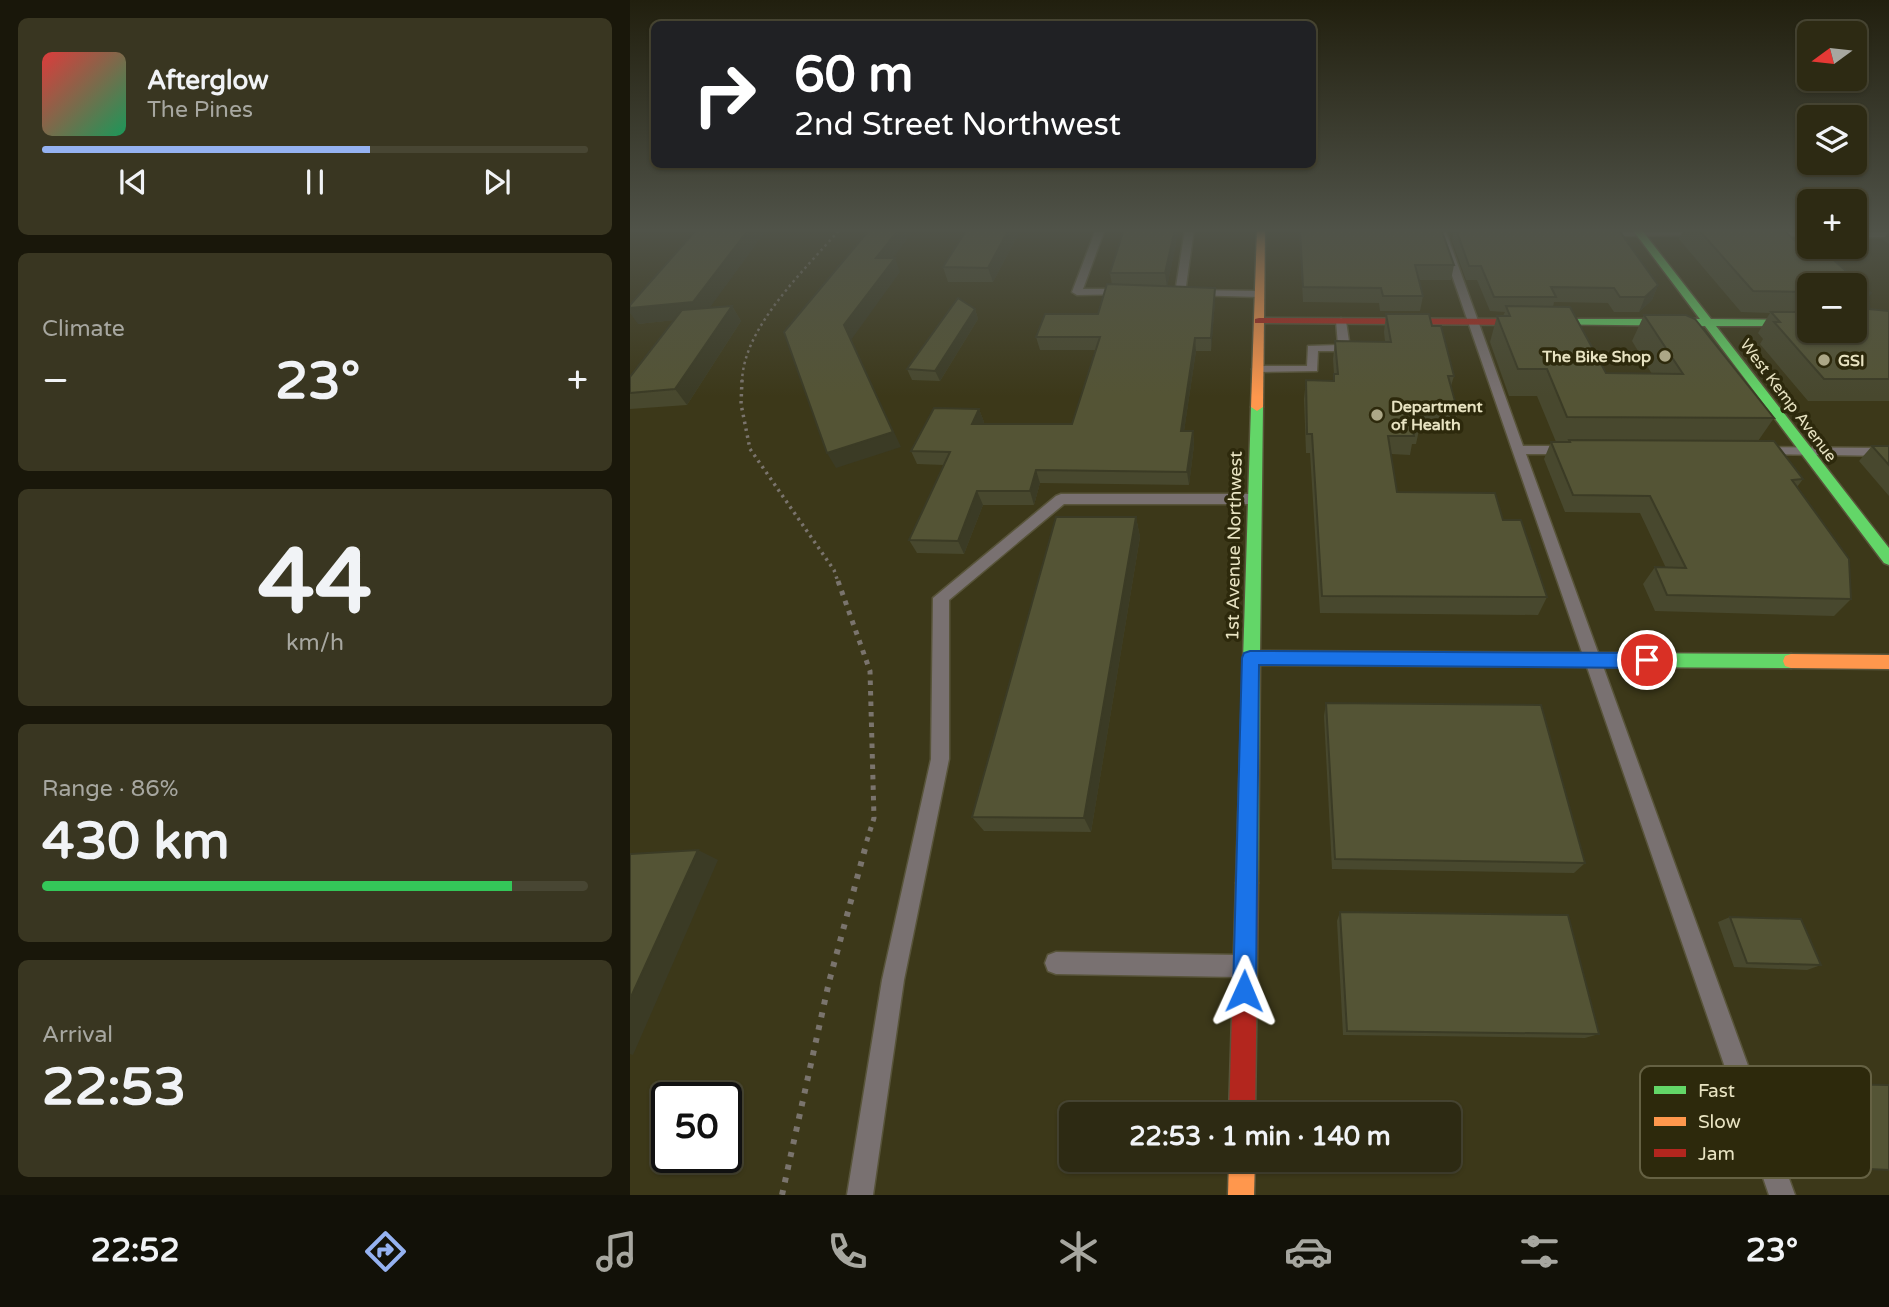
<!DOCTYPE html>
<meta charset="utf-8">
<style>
body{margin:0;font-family:"Varela Round",sans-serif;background:#393621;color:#f1f3f6;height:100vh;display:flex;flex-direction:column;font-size:26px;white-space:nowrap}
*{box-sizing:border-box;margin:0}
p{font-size:23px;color:#a7a7a0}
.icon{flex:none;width:38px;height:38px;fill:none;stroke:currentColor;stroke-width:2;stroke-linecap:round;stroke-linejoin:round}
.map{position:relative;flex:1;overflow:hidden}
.side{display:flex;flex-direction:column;gap:18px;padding:18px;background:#19170a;width:630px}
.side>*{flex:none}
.banner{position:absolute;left:21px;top:21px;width:665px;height:147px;border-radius:10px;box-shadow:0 2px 5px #0004,0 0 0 2px #484633;background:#202124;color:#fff;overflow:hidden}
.needle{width:46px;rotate:255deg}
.fabs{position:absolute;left:1167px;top:21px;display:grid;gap:14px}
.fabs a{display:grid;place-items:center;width:70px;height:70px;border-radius:10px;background:#2d2a13;box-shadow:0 2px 5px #0004,0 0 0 2px #484633;font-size:35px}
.speed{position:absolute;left:21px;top:1082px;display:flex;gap:14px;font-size:35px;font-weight:700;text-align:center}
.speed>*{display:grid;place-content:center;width:91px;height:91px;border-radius:50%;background:#2d2a13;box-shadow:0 2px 5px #0004,0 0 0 2px #484633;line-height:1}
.speed .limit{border:4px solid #111;border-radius:10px;background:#fff;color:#111}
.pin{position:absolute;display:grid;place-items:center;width:60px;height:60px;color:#fff;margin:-30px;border:4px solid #fff;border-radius:50%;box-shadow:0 2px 7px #0007}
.me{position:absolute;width:77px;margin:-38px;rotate:1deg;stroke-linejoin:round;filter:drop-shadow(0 0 5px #0008)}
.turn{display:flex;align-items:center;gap:24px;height:147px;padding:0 28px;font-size:32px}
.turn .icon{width:91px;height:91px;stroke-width:2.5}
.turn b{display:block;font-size:49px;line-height:60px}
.big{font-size:52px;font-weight:700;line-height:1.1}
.side .widget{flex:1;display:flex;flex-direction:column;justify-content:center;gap:10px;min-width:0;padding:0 24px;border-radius:10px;background:#393621}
.side .dial{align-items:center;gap:0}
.dial b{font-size:91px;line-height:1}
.song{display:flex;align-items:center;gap:21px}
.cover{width:84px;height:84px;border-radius:10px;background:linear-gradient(135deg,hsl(0 70% 55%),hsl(150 70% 35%))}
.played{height:7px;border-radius:4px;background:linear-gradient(90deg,#95b2f1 60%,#484633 60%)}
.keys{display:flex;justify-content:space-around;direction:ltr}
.heat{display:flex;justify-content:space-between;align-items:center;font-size:38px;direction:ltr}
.charge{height:10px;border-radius:5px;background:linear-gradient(90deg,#34c759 86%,#484633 0)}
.trip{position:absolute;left:429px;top:1102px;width:402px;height:70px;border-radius:10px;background:#2d2a13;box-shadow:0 2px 5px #0004,0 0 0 2px #484633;font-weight:700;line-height:70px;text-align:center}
.menu{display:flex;height:112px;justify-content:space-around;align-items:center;background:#121108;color:#a7a7a0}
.menu .icon{width:49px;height:49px}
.menu .current{color:#95b2f1}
.menu b{font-size:32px;color:#f1f3f6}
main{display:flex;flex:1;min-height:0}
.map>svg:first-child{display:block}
</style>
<main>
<section class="side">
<div class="widget">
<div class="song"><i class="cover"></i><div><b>Afterglow</b><p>The Pines</p></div></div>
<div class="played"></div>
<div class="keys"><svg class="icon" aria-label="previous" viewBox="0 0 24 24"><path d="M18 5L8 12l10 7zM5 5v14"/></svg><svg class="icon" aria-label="pause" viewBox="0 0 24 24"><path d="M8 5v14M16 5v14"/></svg><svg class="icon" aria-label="next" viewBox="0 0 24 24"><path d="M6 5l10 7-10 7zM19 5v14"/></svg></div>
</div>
<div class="widget"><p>Climate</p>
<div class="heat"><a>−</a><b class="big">23°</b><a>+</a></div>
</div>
<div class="widget dial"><b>44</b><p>km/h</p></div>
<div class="widget"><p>Range · 86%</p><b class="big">430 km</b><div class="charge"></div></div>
<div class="widget"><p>Arrival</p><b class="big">22:53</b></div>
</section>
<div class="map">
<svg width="1259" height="1195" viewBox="0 0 1259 1195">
<rect width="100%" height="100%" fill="#3c3819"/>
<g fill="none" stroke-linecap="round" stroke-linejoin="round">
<g stroke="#58543a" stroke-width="3">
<g id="lane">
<path d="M466,229h9l-22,60h44l5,3 -1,2 -54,1 -5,-3z"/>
<path d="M555,229h9l-9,64 -5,3 -5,-3z"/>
<path d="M806,229h9l78,217h45l6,4 -6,4h-42l269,741h-26z"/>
<path d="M1072,230l4,3 -1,2 -107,1 -4,-3 4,-3z"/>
<path d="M1136,230h44v6l-47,-1 -1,-2z"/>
<rect x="1225" y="231" width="34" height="6"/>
<path d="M564,290l65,1 5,3 -5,3 -69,-2v-4z"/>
<path d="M711,318l5,3 4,27 -6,3h-26l-1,20 -59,1 -6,-3 6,-3h49l1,-20 30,-1 -2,-24z"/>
<path d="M1132,447l127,1v8l-132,-2v-6z"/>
<path d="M431,494h193l7,5 -7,5h-190l-115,96v159l-45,221 -31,215h-26l35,-215 49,-221 2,-161 123,-102z"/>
<path d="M426,952l183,3 8,3 3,8 -3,8 -8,3 -183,-3 -8,-3 -3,-8 3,-8z"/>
</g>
</g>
<g stroke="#58543a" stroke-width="3">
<g id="fast">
<path d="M1002,229h9l70,90 99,1v6h-94l173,222v17l-5,-2 -179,-237 -179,-2v-4l4,-1h170z"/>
<path d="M627,403l6,4 -3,244 531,3 6,2 2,5 -2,5 -6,2 -531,-3 -2,218 -4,7 -7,4 -7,-4 -4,-7 15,-476z"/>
</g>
</g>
<g stroke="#58543a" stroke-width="3">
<g id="slow">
<path d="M627,229h8l-2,178 -6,4 -6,-4z"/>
<path d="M1161,654l98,1v14l-98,-1 -6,-2 -2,-5 2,-5z"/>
<path d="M599,1160h26l-1,35h-26z"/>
</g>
</g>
<g stroke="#58543a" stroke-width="3">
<g id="jam">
<path d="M629,318l271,1 5,3 -5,3 -275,-2v-4z"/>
<path d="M617,872l7,4 4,7 -3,232h-26l7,-232 4,-7z"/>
</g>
</g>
<path stroke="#7a746d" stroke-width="2.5" stroke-dasharray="2.5 3.5" stroke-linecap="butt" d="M112,382c1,-55 63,-112 98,-153"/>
<path stroke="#7a746d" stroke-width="3.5" stroke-dasharray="2.5 4.5" stroke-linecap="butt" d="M112,380l-1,24 9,45 84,121 4,12"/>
<path stroke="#7a746d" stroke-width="5" stroke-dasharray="4.5 6" stroke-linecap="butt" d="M208,581l32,90 4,147 -9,29"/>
<path stroke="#7a746d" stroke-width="6" stroke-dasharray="5 8" stroke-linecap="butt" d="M152,1195l47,-213 37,-137"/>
<use href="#lane" fill="#797171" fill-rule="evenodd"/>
<use href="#fast" fill="#63d668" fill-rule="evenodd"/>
<use href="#slow" fill="#ff974d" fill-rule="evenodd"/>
<use href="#jam" fill="#b3261e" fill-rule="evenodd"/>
</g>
<g fill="#48482e" fill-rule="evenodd">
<path d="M0,229h137l-58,79 23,-2 9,15 -54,84 -57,4v-32l44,-57 -36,4 56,-92h-64z"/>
<path d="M337,229h54l-28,53h-45l-5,-15z"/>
<path d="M494,229h55l-12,58 48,1v13l-4,50h-15l-12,80h9l1,14 -5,40 -149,-2 -6,22h-51l-19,49 -47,-1 -8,-13 35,-75 -27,-1 -6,-13 68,-42 5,13 -1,2h89l24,-74h-56l-4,-13 62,-23 14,-29 -2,-12z"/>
<path d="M669,229h142l13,36 -3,15h-32l4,16 -3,15h-40l-1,-8 -76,-1z"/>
<path d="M824,229h164l40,56 -6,15 -13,12h-25l-6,-9 -54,-1 -1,5 53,66 46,1 -20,-33 12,-26 130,103 -16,23 45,38 -6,8 54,112 -17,17 -179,-5 -12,-27 12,-17 11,1 -26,-55 -75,-1 -21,-53 7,-17h5l-19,-46h-28l-19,-54 7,-26h6l2,-4 -15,-1 -13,-31h-11l-14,-39z"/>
<path d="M1054,229h14l8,10 -8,-10h85l26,26h19l43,38 -3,5 1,11 20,2v90h-81l-48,-57 3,-5 -5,-6 12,-20 -29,-1 -62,-73zM1180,285h45v46h-45z"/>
<path d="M1259,231v13l-6,-4z"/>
<path d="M345,309l3,10 -38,62 -28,-1 -5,-11z"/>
<path d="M756,314l46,12 22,50 -3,10 7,26 -5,19 -34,-1 -3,14h-4l-2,11 -19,-1 6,38 106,28 44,77 -9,18 -218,-2 -10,-160h-4l-2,-54 2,-19 27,1 1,-7 -1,-15 2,-18h50l-1,-9z"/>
<path d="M1242,446h17v50l-30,-35z"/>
<path d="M506,517l4,20 -49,295 -107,-1 -12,-14z"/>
<path d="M696,703l259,160 -11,10 -242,-4 -8,-153z"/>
<path d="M710,912l259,122 -14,4 -242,-3 -6,-114z"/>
<path d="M1100,917l91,48 -14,5 -73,-3 -16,-45z"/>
<path d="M1203,1084l56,86 -39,-1 -33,-83z"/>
</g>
<g fill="#3b3b25">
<path d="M119,229h18l-64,88 -65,7 -8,-11v-5z"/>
<path d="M269,229h16l-33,43 -6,-14z"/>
<path d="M379,229h12l-28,53 -5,-14z"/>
<path d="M545,229h4l-12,58 -2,-14z"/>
<path d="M265,258l5,14 -49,68 50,107 -65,21 -9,-15 17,-128z"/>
<path d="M1028,285l-6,15 -13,12 6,-15z"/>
<path d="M585,288v13l-4,50v-13z"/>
<path d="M102,306l9,15 -54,84 -12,-16z"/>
<path d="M345,309l3,10 -38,62 -5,-10z"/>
<path d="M565,338l1,13 -14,94 -1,-14z"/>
<path d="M349,409l5,13 -7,16 -5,-14z"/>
<path d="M563,431l1,14 -5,40 -2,-13z"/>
<path d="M406,470l4,13 -6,22 -4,-14z"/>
<path d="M347,491l6,14 -19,49 -6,-13z"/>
<path d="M506,517l4,20 -49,295 -7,-14z"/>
<path d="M68,850l20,10 -85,195 -3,-1v-55z"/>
</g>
<g fill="#545435" stroke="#3b3b25" stroke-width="2">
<path d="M67,229h52l-56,73 -63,6v-3z"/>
<path d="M240,229h29l-23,29h19l-51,67 49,107 -66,21 -43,-121z"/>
<path d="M337,229h42l-21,39 -45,-1z"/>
<path d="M494,229h51l-10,44h-55z"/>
<path d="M670,229h141l13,36h-39l8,31h-40l-2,-8 -78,-1z"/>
<path d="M826,229h162l40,56 -13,12h-25l-6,-9 -63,-1 5,10h-62l-13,-31h-12z"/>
<path d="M1068,229h85l26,26h19l43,38 -3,3 1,13 20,2v68h-65l-50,-57h6l-9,-10h39v19h45v-46h-45v7l-57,-1z"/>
<path d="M477,284l108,4 -4,50h-16l-14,93h12l-6,41 -151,-2 -6,21h-53l-19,50 -49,-1 41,-88 -39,-1 23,-43 45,1 -7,15h100l28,-87h-64l9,-23h53z"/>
<path d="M328,298l17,11 -40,62 -28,-2z"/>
<path d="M102,306l-57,83 -45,4v-16l52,-67z"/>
<path d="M876,306l64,1 36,66 77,1 -39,-59h42l9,4 79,99 -207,-1 -20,-48h-29l-21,-53h13z"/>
<path d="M756,314h43l3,12h9l13,50h-6l10,36h-41l3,13h-8l2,11h-26l9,56 98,1 8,27h18l26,77 -225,-1 -10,-162h-5l-1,-54 28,1v-7h4l-3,-33 56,1z"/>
<path d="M939,440l205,1 29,38 -11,1 57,79 2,40 -184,-4 -12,-28 31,1 -36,-72 -77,-1 -22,-53h19z"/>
<path d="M1242,446h17v19z"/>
<path d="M426,517h80l-52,301 -112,-1z"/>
<path d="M696,703l215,2 44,158 -250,-4z"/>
<path d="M68,850l-68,149v-145z"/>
<path d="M710,912l228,3 31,119 -252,-3z"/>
<path d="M1100,917l71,2 20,46 -74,-2z"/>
<path d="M1203,1084l56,1v85l-21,-1z"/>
</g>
<linearGradient id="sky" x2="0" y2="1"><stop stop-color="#211f0e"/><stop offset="0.58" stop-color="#505349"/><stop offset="1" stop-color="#505349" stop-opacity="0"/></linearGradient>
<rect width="1259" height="397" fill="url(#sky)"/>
<path fill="#1a73e8" stroke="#114b97" stroke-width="2" d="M620,651l397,2 6,2 2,5 -2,6 -6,2 -388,-3 -3,326 -3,8 -9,4 -8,-4 -3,-8 9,-333 2,-5z"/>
<g fill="#aca787" stroke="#2d290c" stroke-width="2.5">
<circle cx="1035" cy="356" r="7"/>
<circle cx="1194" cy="360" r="7"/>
<circle cx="747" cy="415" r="7"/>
</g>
<g text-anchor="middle" stroke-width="7" stroke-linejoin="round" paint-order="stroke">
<g font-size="16" font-weight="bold" fill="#e8e3c2" stroke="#2d290c" text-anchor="start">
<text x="1021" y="362" text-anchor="end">The Bike Shop</text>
<text x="1208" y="366">GSI</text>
<text x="761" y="412">Department<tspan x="761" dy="18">of Health</tspan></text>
</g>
<g font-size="16" fill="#e8e3c2" stroke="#2d290c">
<text transform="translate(1159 400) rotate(53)" y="6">West Kemp Avenue</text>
</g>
<g font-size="18" fill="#e8e3c2" stroke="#2d290c">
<text transform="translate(604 546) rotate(-89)" y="6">1st Avenue Northwest</text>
</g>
</g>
<rect x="1010" y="1066" width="231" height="112" rx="10" fill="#2d290c" stroke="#656143" stroke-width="2"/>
<rect x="1024" y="1086" width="32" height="8" fill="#63d668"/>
<rect x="1024" y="1117" width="32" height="9" fill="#ff974d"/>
<rect x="1024" y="1149" width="32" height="8" fill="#b3261e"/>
<g font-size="19" fill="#e8e3c2">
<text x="1068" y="1097">Fast</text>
<text x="1068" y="1128">Slow</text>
<text x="1068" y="1160">Jam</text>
</g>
</svg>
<div class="fabs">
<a><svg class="needle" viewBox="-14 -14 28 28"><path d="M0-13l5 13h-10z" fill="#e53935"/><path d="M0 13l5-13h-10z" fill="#a7a7a0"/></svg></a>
<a><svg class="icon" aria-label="layers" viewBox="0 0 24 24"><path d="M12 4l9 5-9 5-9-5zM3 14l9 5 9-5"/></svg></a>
<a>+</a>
<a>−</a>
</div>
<div class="speed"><div class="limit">50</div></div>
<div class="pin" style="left:1017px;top:660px;background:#d93025"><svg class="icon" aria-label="arrive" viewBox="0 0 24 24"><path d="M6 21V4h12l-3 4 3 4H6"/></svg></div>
<svg class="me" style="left:614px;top:991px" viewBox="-20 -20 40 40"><path d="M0-17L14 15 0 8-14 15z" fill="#1a73e8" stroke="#fff" stroke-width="4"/></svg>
<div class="trip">22:53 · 1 min · 140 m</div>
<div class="banner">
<div class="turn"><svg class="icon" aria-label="right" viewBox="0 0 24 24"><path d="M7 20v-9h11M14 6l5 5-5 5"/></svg><div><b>60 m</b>2nd Street Northwest</div></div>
</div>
</div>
</main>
<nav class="menu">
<b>22:52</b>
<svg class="icon current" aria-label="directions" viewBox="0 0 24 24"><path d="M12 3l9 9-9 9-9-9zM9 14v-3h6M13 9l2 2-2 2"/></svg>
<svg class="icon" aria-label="music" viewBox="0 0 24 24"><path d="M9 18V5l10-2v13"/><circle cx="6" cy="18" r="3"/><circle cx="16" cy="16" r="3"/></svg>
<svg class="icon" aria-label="phone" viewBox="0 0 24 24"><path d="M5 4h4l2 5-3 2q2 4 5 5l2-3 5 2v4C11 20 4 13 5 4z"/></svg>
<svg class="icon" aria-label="climate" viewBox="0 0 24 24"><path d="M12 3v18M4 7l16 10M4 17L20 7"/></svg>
<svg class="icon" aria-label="car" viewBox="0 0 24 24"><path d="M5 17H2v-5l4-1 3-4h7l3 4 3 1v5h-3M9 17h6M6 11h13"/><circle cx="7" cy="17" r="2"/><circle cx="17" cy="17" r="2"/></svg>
<svg class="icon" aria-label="filters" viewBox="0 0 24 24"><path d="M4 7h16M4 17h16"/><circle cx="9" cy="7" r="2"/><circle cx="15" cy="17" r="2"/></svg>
<b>23°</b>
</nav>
